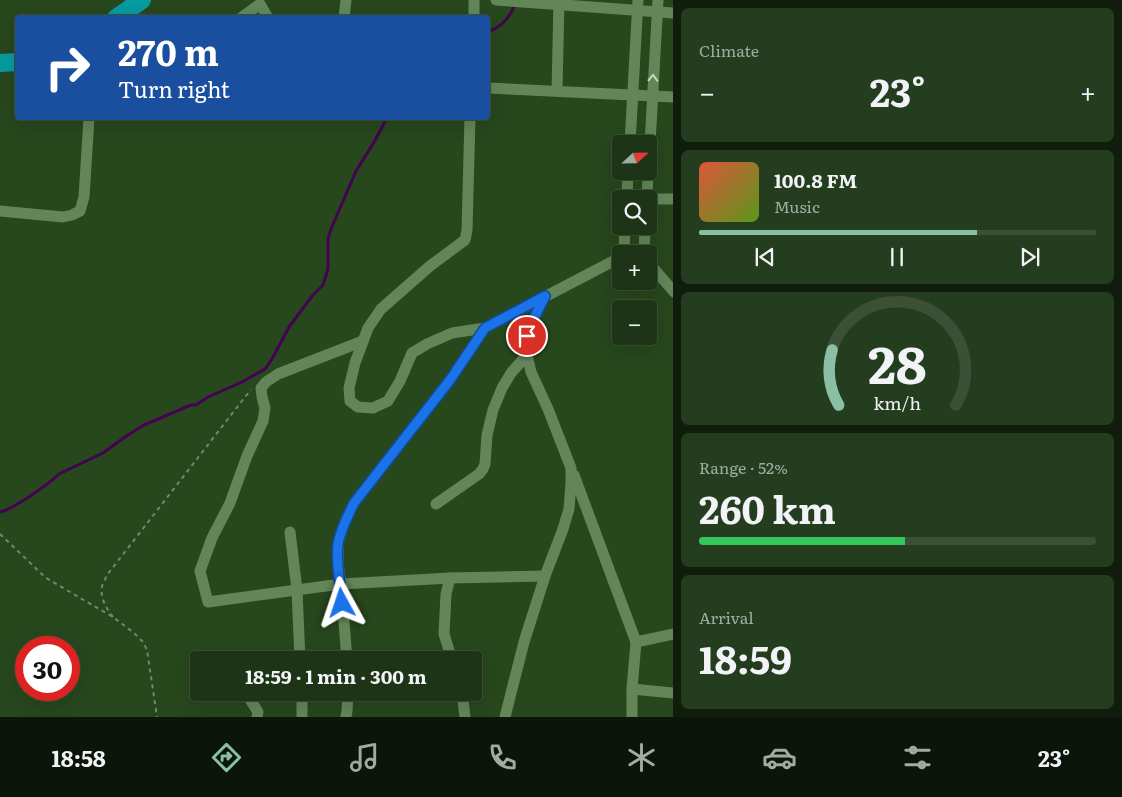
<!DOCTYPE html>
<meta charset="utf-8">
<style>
body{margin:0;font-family:Literata,serif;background:#253d1f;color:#f1f3f6;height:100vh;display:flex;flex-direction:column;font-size:19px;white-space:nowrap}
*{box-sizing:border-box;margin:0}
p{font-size:16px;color:#a0aba1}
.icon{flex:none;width:28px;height:28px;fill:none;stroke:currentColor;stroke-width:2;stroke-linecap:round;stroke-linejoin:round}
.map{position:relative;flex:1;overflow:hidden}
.details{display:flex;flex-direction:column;gap:8px;padding:8px;background:#101d0c;width:449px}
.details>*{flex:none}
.hud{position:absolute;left:15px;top:15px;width:475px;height:105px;border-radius:5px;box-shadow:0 5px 20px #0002,0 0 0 1px #3b5035;background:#1a4fa0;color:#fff;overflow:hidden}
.needle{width:32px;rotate:68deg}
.tools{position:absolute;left:612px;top:135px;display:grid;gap:10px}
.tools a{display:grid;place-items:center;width:45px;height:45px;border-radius:5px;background:#1d3516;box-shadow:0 5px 20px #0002,0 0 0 1px #3b5035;font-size:25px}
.speed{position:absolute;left:15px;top:636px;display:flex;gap:10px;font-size:25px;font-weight:700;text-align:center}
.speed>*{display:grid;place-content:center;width:65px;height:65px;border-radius:50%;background:#1d3516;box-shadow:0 5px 20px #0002,0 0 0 1px #3b5035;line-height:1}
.speed .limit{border:8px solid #d22;background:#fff;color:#111}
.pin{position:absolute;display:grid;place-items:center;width:42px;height:42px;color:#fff;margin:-21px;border:2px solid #fff;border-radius:50%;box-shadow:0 1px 5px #0007}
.me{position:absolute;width:55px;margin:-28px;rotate:355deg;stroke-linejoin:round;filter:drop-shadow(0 0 4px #0008)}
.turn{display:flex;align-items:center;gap:18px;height:105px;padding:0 20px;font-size:22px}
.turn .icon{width:65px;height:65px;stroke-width:2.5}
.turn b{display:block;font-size:35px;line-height:42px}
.big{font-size:38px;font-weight:700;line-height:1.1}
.details .tile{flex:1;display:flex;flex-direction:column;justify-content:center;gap:8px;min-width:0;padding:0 18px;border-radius:8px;background:#253d1f}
.details .dial{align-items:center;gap:0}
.dial svg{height:130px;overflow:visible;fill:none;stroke:#3b5035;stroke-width:7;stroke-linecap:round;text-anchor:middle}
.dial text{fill:#f1f3f6;stroke:none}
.song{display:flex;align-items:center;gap:15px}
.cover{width:60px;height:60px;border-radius:8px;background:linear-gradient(135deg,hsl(10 70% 55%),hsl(90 70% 35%))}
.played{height:5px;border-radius:2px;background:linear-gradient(90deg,#8abfa5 70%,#3b5035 70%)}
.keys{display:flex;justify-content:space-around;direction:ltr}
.heat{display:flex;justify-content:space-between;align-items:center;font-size:28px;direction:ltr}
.charge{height:8px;border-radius:4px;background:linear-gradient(90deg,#34c759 52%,#3b5035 0)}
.trip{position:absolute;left:190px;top:651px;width:292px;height:50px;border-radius:5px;background:#1d3516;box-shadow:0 5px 20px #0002,0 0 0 1px #3b5035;font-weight:700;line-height:50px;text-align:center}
.menu{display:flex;height:80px;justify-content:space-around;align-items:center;background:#0c1509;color:#a0aba1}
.menu .icon{width:35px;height:35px}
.menu .selected{color:#8abfa5}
.menu b{font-size:22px;color:#f1f3f6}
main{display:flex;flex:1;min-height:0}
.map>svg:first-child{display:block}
</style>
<main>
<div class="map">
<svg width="674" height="717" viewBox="0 0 674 717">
<rect width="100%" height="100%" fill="#27471d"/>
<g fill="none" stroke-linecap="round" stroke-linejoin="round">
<g stroke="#450153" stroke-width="3">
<path d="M488,32c13,-5 22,-14 27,-28"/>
<path d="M0,512c12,-2 49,-28 59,-38l44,-21 22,-16 19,-12 47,-20h5l12,-8 34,-15 23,-13 7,-10 17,-32 24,-32 10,-10 5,-16v-30l3,-10 25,-58 17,-27 14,-26"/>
</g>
<g stroke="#708b68" stroke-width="2" stroke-dasharray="4 4" stroke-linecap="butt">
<path d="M0,534l46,44 67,39 21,16 9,9 4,8 10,67"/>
<path d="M113,617c-7,-9 -13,-19 -11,-31 1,-3 4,-8 5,-11l138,-178 6,-7"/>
</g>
<g stroke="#638659" stroke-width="11">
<path d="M496,0l178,13"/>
<path d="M241,18l19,-14 8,14"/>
<path d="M344,18l2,-18"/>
<path d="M474,18v-18"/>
<path d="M488,88l186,9"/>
<path d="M557,91l2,-91"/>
<path d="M470,118l-3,112 -2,10 -35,26 -49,43 -13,19 -13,35 -6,25 1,13 8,6 15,1 15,-7 12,-20 12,-28 15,-9 25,-11 33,-5 136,-71"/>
<path d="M630,144l8,-144"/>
<path d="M649,162l9,-162"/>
<path d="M627,199l1,-28"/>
<path d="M647,199l1,-28"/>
<path d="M649,199h25"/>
<path d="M0,211l63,6 9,-2 8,-4 4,-14 5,-79"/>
<path d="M624,254l1,-28"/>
<path d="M644,254l1,-28"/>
<path d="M649,263l25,29"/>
<path d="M363,341l-85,33 -12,8 -5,6 1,9 3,11 -2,13 -16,35 -17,47 -18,35 -12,33 8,31 133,-18 109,-6 95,-2"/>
<path d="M574,475l62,167 -4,47v28"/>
<path d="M436,504l43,-30 4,-5 2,-5 2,-29 6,-25 9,-22 9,-15 16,-18"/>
<path d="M290,532l7,58 3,70"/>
<path d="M450,578l-4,16 -2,40 8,26"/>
<path d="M636,642l38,-8"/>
<path d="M347,660l-6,-76 -3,-19v-21l7,-23 9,-18 96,-123 35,-52"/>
<path d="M632,689l42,4"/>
<path d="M302,692v25"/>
<path d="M462,692l3,25"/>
<path d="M248,696l10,16 -1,5"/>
<path d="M346,717l1,-6 1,-19"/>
<path d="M505,717l19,-75 21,-66 18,-47 6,-20 2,-25v-16l-23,-59 -17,-37 -4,-17v-19l6,-16 12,-24"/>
</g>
<g stroke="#069ba0" stroke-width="18">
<path d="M116,18l26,-18"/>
<path d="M0,63l18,-1"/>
</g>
</g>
<defs><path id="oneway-chevron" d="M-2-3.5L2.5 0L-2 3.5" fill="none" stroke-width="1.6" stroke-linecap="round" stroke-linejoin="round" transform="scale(1.25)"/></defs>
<use stroke="#c2d8bb" href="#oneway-chevron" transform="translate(653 78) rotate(-87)"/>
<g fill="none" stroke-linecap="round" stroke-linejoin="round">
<g stroke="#114b97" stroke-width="12">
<path id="route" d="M342,603c-1,-18 -7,-42 -4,-59 2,-14 10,-28 16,-41l96,-123 35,-52 60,-32 -12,24 -6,16"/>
</g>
<use href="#route" stroke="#1a73e8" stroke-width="9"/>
</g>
</svg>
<div class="tools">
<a><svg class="needle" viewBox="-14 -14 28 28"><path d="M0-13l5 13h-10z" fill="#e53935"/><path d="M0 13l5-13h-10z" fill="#a0aba1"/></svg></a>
<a><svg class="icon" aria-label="search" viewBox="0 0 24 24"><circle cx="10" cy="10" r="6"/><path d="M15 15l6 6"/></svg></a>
<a>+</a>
<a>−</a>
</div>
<div class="speed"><div class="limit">30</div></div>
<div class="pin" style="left:527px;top:336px;background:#d93025"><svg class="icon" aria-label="arrive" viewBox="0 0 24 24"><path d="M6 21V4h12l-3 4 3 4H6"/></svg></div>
<svg class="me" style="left:342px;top:603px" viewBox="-20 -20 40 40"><path d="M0-17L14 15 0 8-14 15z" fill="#1a73e8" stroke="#fff" stroke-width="4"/></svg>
<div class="trip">18:59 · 1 min · 300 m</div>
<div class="hud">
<div class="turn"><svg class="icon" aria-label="right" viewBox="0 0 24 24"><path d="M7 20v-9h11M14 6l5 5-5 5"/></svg><div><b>270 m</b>Turn right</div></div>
</div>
</div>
<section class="details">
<div class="tile"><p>Climate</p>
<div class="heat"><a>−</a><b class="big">23°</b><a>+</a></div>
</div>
<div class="tile">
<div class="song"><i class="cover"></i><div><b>100.8 FM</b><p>Music</p></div></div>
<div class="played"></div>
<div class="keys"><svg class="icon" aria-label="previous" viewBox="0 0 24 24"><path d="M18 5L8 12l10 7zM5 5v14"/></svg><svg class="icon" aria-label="pause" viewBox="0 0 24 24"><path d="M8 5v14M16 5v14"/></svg><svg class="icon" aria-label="next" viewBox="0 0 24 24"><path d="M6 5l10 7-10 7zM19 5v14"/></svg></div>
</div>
<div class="tile dial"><svg viewBox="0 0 100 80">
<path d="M14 69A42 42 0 1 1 86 69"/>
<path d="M14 69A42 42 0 0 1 10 35" stroke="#8abfa5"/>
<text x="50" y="56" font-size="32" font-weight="700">28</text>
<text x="50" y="72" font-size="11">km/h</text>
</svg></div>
<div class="tile"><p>Range · 52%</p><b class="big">260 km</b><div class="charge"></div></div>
<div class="tile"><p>Arrival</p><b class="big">18:59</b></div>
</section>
</main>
<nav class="menu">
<b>18:58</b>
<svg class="icon selected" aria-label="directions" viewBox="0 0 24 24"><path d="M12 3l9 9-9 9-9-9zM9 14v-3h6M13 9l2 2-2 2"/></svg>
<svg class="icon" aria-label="music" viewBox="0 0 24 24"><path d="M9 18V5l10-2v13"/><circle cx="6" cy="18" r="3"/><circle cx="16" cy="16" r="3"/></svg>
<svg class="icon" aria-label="phone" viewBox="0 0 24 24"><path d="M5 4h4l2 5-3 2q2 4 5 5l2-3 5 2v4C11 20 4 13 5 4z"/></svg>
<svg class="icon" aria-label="climate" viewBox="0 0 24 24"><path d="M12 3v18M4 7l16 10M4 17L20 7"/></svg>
<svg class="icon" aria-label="car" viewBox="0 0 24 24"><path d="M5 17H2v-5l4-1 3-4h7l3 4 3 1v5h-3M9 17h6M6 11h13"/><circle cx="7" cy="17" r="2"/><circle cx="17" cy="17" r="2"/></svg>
<svg class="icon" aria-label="filters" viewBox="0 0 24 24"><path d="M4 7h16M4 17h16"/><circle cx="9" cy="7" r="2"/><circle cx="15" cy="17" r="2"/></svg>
<b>23°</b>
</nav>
